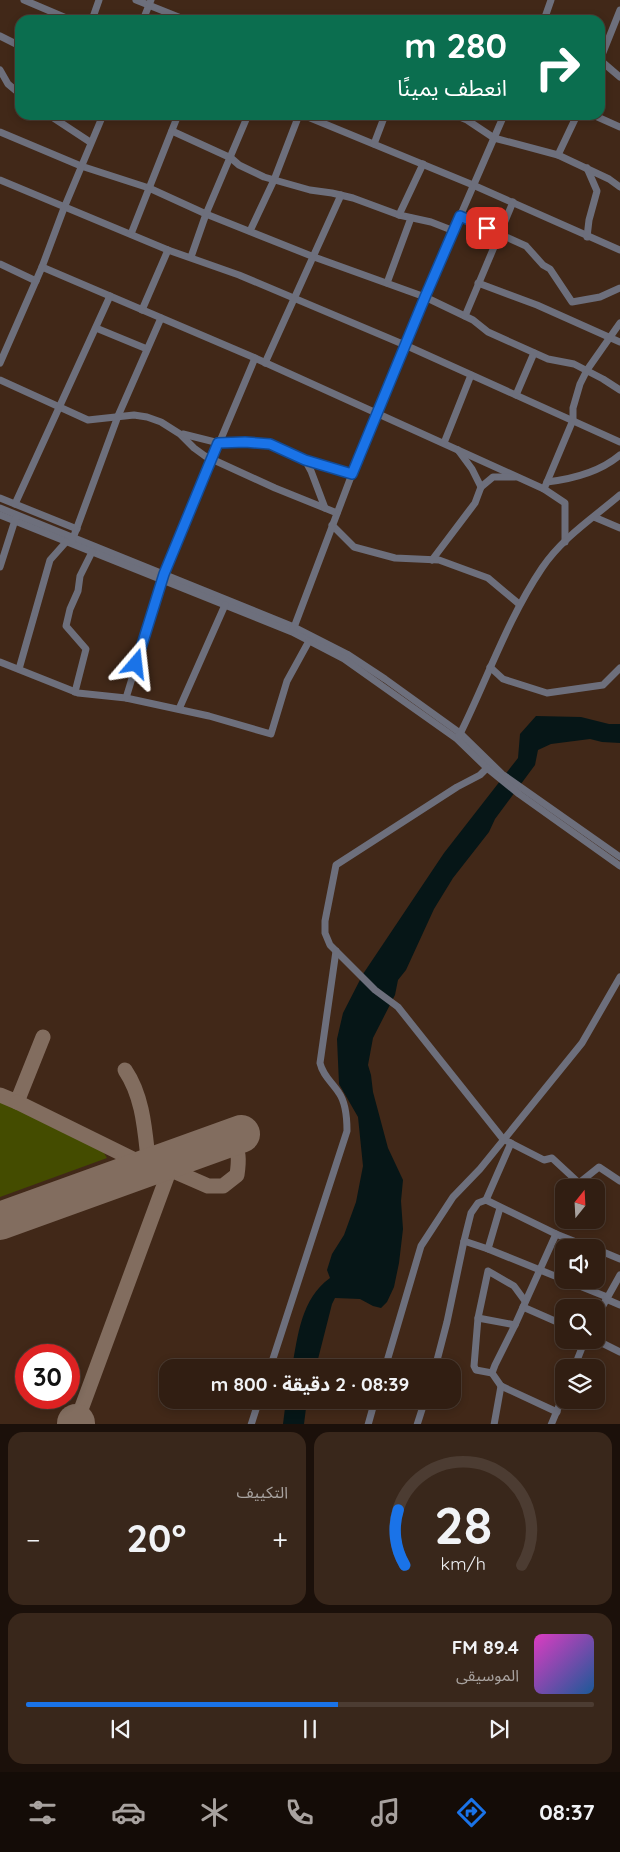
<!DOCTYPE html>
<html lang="ar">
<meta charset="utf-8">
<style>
body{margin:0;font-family:Quicksand,"Noto Sans Arabic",sans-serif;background:#39271b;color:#f1f3f6;direction:rtl;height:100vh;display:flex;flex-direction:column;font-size:19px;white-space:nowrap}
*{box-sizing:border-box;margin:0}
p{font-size:16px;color:#a8a29f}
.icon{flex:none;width:28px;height:28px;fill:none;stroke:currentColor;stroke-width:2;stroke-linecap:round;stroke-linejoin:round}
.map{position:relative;height:1424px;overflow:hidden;direction:ltr}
.panel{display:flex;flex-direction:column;gap:8px;padding:8px;background:#1b100a;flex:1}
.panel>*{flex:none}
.guide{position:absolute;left:15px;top:15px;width:590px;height:105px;border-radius:15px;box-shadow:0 2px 8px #0003,0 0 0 1px #4c3c32;direction:rtl;background:#0b6e4f;color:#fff;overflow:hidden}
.needle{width:32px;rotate:18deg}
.tools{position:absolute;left:555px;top:1179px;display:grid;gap:10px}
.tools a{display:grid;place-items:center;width:50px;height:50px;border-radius:10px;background:#311e12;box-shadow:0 2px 8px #0003,0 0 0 1px #4c3c32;font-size:25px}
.speed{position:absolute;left:15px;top:1344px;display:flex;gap:10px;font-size:25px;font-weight:700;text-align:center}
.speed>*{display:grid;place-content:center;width:65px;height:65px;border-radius:50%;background:#311e12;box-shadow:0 2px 8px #0003,0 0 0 1px #4c3c32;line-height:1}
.speed .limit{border:8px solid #d22;background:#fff;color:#111}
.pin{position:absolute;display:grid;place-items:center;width:42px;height:42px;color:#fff;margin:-21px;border-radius:10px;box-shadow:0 2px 8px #0006}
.me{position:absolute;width:55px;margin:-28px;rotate:17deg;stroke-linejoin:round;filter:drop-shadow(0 0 4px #0008)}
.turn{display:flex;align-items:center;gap:18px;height:105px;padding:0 15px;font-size:22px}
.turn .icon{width:65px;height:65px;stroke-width:2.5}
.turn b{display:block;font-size:35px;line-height:42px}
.big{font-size:38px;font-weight:700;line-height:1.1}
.panel .card{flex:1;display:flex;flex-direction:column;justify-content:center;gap:8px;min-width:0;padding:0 18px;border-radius:15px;background:#39271b}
.panel .dial{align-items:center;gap:0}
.dial svg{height:130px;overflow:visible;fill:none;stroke:#4c3c32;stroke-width:7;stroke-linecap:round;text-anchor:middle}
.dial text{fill:#f1f3f6;stroke:none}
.song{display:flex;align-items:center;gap:15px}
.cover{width:60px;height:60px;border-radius:8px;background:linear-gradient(135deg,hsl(310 70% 55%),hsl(210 70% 35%))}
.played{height:5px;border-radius:2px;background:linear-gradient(90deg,#1a73e8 55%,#4c3c32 55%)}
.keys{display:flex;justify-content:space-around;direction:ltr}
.heat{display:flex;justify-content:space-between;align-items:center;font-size:28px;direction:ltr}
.panel .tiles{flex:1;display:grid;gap:8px;grid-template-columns:1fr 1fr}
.card:last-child{grid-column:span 2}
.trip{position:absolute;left:159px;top:1359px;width:302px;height:50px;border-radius:15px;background:#311e12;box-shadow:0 2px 8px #0003,0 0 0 1px #4c3c32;font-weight:700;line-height:50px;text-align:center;direction:rtl}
.tab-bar{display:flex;height:80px;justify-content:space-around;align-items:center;background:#140c07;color:#a8a29f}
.tab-bar .icon{width:35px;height:35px}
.tab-bar .selected{color:#1a73e8}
.tab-bar b{font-size:22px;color:#f1f3f6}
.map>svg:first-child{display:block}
</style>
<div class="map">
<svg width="620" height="1425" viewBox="0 0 620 1425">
<rect width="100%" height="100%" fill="#412818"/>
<path fill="#444c00" d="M0,1102l99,46 5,5 3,5 -107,39z"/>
<g fill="#061617">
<path d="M536,716l45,1 28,7h11v19l-18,-1 -12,-3 -39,5 -13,6 -3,15 -40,54 -6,13 -36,46 -19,31 -28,61 -8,10 -3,15 -22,43 -5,27 3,10 2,17 15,56 15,32 -2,21 2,28 -4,34 -5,24 -7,15 -6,6 -8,-2 -13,-7 -25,-1 -3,6 -16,63 -24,1c6,-33 9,-69 38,-90l-3,-8 5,-16 12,-19 12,-33 7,-36 -5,-49 -19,-33 -2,-45 6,-26 20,-39 81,-121 74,-95 2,-24z"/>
<path d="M286,1400h21l-3,24h-21z"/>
</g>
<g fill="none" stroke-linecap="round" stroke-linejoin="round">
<g stroke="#826d5f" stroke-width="15">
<path d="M125,1070c19,28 20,64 24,97"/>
<path d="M0,1095l17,7 26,-65"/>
<path d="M17,1102l132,65 20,2 39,17h15l14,-11c2,-14 3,-26 -7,-37"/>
<path d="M76,1423l98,-265"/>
</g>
<g stroke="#826d5f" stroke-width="38">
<path d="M0,1221l241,-87"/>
<path d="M76,1425v-2"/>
</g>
<g stroke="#6d6f7c" stroke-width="7">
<path d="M24,0l47,20"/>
<path d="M136,0l50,20"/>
<path d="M92,20l7,-20"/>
<path d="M143,20l8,-20"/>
<path d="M544,20l7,-20"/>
<path d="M0,36l20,10"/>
<path d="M600,60l20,-50"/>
<path d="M600,60l20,17"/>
<path d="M0,70l8,14 12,10"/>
<path d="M49,115l41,27"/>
<path d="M303,115l170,70 147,65"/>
<path d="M455,115l12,5 27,18 64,17 51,24 11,8"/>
<path d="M593,115l27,12"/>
<path d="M172,131l59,27 8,7 25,12 46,13 22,3 21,5 46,17 32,7 23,9"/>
<path d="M0,132l81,34 68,22 57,26 108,43 111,40 48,23 15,12 60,27 26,5 29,15 17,11"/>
<path d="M374,144l11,-29"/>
<path d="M558,155l19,-40"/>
<path d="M587,168l10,23 -8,29 -2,17"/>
<path d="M0,180l168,70 71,25 166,70 215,97"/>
<path d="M399,215l24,-51"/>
<path d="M460,216l66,30 17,19 7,4 22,33 28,-5 20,-9"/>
<path d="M250,231l24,-51 25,-65"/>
<path d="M131,234l47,-119"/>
<path d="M191,257l15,-43 42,-99"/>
<path d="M0,264l36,17"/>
<path d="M42,267l213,91 289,131 21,14v39"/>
<path d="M387,283l24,-65"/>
<path d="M478,283l59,22 83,37"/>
<path d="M142,310l26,-60"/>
<path d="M465,316l48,-114"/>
<path d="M96,328l51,21"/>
<path d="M0,363l42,-96 22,-59 39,-93"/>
<path d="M265,363l76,-168"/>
<path d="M0,380l88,40 46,-5 13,2 14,5 19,12 14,14 11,8 70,32 62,25"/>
<path d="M516,395l18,-42"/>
<path d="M183,434l36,9 26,-1 25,2 35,16 47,14"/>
<path d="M444,443l27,-68"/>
<path d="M305,460l6,11 14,37"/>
<path d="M547,482c26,-3 53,-10 73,-27"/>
<path d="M481,487l12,-10h22"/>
<path d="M544,489l29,-69v-12l7,-24 7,-14 33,-47"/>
<path d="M0,498l77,31"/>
<path d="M15,504l95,-208"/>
<path d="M0,508l294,119 53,27 38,25 75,54 42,41 118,83"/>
<path d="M0,515l292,117 52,27 113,80 30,29 32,26 101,72"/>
<path d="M594,517l26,11"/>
<path d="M332,525l22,22 41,11 44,2 49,18 31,26"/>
<path d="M72,541l46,-125 43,-98"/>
<path d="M432,560l43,-57 6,-16 -9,-18 -14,-19"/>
<path d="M0,567l16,-50"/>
<path d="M293,630l59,-156 73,-177 79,-182"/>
<path d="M0,662l78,31 48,5 83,18 62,18 16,-53 22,-40"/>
<path d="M490,667l13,12 44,14 56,-8 17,-17"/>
<path d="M19,669l31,-109 16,-18"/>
<path d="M75,692l11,-43 -20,-23 4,-17 8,-18 2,-15 12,-24"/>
<path d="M126,698l38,-124 91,-216"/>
<path d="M179,709l46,-104"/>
<path d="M459,736c28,-56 48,-116 83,-168 20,-30 51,-50 78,-73"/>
<path d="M487,768l-7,7 -23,12 -121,78 -11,56v12l5,12 45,45 23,17 105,132 41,21 8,-2 27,25 20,-16 21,14"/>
<path d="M486,1200l25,-57"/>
<path d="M464,1241l24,8 119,48"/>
<path d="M488,1249l12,-41"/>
<path d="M596,1249l24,10"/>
<path d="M606,1299l14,6"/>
<path d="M523,1307l41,18"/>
<path d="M478,1318l37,7 41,-91"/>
<path d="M596,1318l24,-43"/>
<path d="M515,1325l-20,40 -3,8 9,13 56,26"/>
<path d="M596,1340l24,12"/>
<path d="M270,1368l77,-237c0,-12 -1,-28 -8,-38 -7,-11 -16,-17 -19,-30l16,-112"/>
<path d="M385,1368l36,-122 32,-49 27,-28 102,-126 38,-66"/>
<path d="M435,1368l12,-46 17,-81 7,-28 7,-10 8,-3 70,34 35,14"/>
<path d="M574,1368l11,-28"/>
<path d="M492,1373l-16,-3 -2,-4 4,-48 10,-47 26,15 11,15"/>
<path d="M251,1425l8,-25"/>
<path d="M368,1425l7,-25"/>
<path d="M417,1425l8,-25"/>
<path d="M494,1425l7,-39"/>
<path d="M551,1425l13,-31"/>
</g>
</g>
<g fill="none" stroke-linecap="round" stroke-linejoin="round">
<g stroke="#114b97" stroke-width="12">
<path id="route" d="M136,664l28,-90 54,-131 27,-1 25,2 35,16 47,14 73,-177 35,-81 27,12"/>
</g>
<use href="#route" stroke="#1a73e8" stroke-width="9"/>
</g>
</svg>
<div class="tools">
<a><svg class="needle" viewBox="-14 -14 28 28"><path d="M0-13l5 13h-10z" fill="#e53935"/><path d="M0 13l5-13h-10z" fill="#a8a29f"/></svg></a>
<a><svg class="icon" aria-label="sound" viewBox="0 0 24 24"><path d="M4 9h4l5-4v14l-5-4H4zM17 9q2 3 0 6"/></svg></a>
<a><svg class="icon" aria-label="search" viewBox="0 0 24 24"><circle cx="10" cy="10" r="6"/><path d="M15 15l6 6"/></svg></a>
<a><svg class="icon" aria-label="layers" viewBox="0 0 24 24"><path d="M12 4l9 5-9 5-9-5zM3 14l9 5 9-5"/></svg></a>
</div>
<div class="speed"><div class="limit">30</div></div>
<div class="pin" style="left:487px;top:228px;background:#d93025"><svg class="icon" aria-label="arrive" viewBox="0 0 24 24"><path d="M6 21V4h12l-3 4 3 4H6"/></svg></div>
<svg class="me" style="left:136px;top:664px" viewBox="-20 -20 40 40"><path d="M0-17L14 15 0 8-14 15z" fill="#1a73e8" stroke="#fff" stroke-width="4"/></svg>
<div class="trip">08:39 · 2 دقيقة · 800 m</div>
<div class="guide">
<div class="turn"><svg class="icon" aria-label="right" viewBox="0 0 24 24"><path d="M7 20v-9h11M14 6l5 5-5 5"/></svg><div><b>280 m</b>انعطف يمينًا</div></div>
</div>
</div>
<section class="panel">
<div class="tiles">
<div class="card dial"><svg viewBox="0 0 100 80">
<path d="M14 69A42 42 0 1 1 86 69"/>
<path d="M14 69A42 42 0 0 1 10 35" stroke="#1a73e8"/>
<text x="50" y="56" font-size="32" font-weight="700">28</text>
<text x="50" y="72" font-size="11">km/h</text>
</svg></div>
<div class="card"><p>التكييف</p>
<div class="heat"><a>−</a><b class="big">20°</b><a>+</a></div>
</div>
<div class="card">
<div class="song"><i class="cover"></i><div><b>89.4 FM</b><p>الموسيقى</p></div></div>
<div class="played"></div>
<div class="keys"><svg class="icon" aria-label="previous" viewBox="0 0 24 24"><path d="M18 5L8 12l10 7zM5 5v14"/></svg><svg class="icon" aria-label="pause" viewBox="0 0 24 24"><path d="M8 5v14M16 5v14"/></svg><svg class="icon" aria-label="next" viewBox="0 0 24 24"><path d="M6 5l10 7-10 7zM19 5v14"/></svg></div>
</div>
</div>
</section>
<nav class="tab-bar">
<b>08:37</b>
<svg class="icon selected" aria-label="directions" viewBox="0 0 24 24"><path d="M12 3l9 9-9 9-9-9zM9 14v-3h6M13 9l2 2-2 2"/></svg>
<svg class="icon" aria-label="music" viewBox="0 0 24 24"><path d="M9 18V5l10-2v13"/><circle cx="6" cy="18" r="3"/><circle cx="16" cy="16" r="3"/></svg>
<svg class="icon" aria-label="phone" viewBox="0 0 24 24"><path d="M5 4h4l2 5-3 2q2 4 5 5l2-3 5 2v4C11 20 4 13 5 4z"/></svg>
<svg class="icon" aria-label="climate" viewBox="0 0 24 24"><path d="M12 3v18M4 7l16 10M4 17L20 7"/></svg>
<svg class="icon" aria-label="car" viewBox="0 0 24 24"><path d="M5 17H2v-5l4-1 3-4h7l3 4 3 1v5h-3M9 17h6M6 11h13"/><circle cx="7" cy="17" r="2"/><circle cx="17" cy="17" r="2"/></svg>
<svg class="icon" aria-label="filters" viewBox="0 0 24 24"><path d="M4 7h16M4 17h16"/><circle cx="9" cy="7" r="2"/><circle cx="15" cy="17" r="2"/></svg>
</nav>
